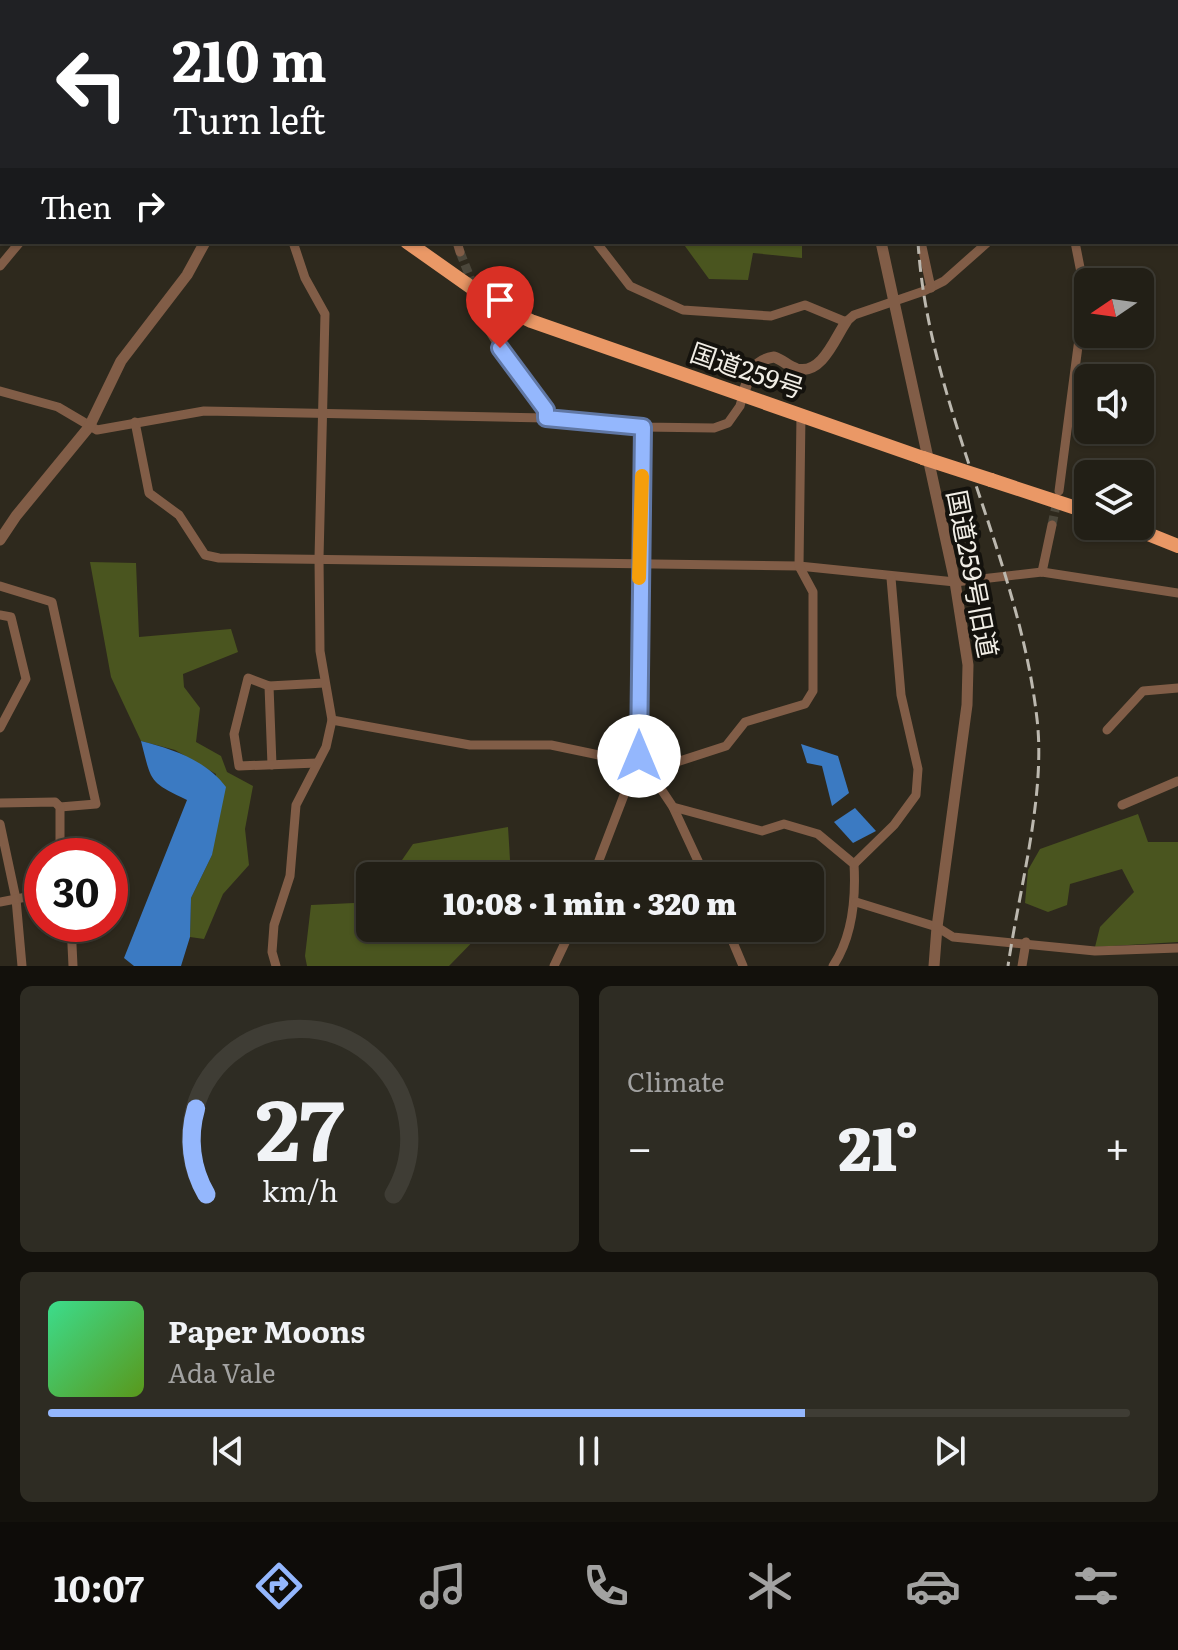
<!DOCTYPE html>
<meta charset="utf-8">
<style>
body{margin:0;font-family:Literata,"Noto Sans JP",serif;background:#2e2c23;color:#f1f3f6;height:100vh;display:flex;flex-direction:column;font-size:30px;white-space:nowrap}
*{box-sizing:border-box;margin:0}
p{font-size:26px;color:#a2a2a1}
.icon{flex:none;width:44px;height:44px;fill:none;stroke:currentColor;stroke-width:2;stroke-linecap:round;stroke-linejoin:round}
.map{position:relative;height:966px;overflow:hidden}
.sheet{display:flex;flex-direction:column;gap:20px;padding:20px;background:#13110c;flex:1}
.sheet>*{flex:none}
.guide{position:absolute;left:0px;top:0px;width:1178px;height:244px;box-shadow:0 2px 6px #0004,0 0 0 2px #3f3d35;background:#202124;color:#fff;overflow:hidden}
.needle{width:52px;rotate:257deg}
.controls{position:absolute;left:1074px;top:268px;display:grid;gap:16px}
.controls a{display:grid;place-items:center;width:80px;height:80px;border-radius:12px;background:#221f16;box-shadow:0 2px 6px #0004,0 0 0 2px #3f3d35;font-size:40px}
.speed{position:absolute;left:24px;top:838px;display:flex;gap:16px;font-size:40px;font-weight:700;text-align:center}
.speed>*{display:grid;place-content:center;width:104px;height:104px;border-radius:50%;background:#221f16;box-shadow:0 2px 6px #0004,0 0 0 2px #3f3d35;line-height:1}
.speed .limit{border:12px solid #d22;background:#fff;color:#111}
.pin{position:absolute;display:grid;place-items:center;width:68px;height:68px;color:#fff;margin:-82px -34px;border-radius:50% 50% 50% 0;rotate:-45deg;box-shadow:0 0 8px #0007}
.pin .icon{rotate:45deg}
.me{position:absolute;width:88px;margin:-44px;rotate:0deg;stroke-linejoin:round;filter:drop-shadow(0 0 6px #0008)}
.turn{display:flex;align-items:center;gap:28px;height:168px;padding:0 40px;font-size:36px}
.turn .icon{width:104px;height:104px;stroke-width:2.5}
.turn b{display:block;font-size:56px;line-height:68px}
.then{display:flex;align-items:center;height:76px;padding:0 40px;background:#0003;gap:16px;font-size:30px}
.big{font-size:60px;font-weight:800;line-height:1.1}
.sheet .widget{flex:1;display:flex;flex-direction:column;justify-content:center;gap:12px;min-width:0;padding:0 28px;border-radius:12px;background:#2e2c23}
.sheet .dial{align-items:center;gap:0}
.dial svg{height:208px;overflow:visible;fill:none;stroke:#3f3d35;stroke-width:7;stroke-linecap:round;text-anchor:middle}
.dial text{fill:#f1f3f6;stroke:none}
.song{display:flex;align-items:center;gap:24px}
.cover{width:96px;height:96px;border-radius:12px;background:linear-gradient(135deg,hsl(150 70% 55%),hsl(90 70% 35%))}
.played{height:8px;border-radius:4px;background:linear-gradient(90deg,#94b7fd 70%,#3f3d35 70%)}
.keys{display:flex;justify-content:space-around;direction:ltr}
.heat{display:flex;justify-content:space-between;align-items:center;font-size:44px;direction:ltr}
.sheet .tiles{flex:1;display:grid;gap:20px;grid-template-columns:1fr 1fr}
.widget:last-child{grid-column:span 2}
.trip{position:absolute;left:356px;top:862px;width:468px;height:80px;border-radius:12px;background:#221f16;box-shadow:0 2px 6px #0004,0 0 0 2px #3f3d35;font-weight:800;line-height:80px;text-align:center}
.tabs{display:flex;height:128px;justify-content:space-around;align-items:center;background:#0e0c09;color:#a2a2a1}
.tabs .icon{width:56px;height:56px}
.tabs .current{color:#94b7fd}
.tabs b{font-size:36px;color:#f1f3f6}
.map>svg:first-child{display:block}
</style>
<div class="map">
<svg width="1178" height="966" viewBox="0 0 1178 966">
<rect width="100%" height="100%" fill="#2e291d"/>
<g fill="#4a551f">
<path d="M682,242l120,2v14l-49,-5 -5,27 -39,-1z"/>
<path d="M90,562l46,1 3,74 92,-8 7,23 -55,22 1,13 16,21 -4,34 25,14 6,16 26,14 -8,43 4,36 -26,29 -19,45 -14,-2 1,-39 21,-43 4,-81 -41,-24 -34,-9 -30,-64z"/>
<path d="M1138,814l10,28h30v100l-83,5 5,-20 34,-35 -12,-23 -52,15 -3,21 -19,7 -23,-9 3,-33 12,-21z"/>
<path d="M508,827l3,49h-120l22,-32z"/>
<path d="M370,897v31h116l-37,38h-142l-2,-10 6,-51 43,-2z"/>
</g>
<g fill="#3b7ac2">
<path d="M141,741c31,8 65,19 85,46l-14,68 -21,43 -1,39 -9,29h-47l-10,-8 63,-158c-39,-19 -35,-17 -46,-59z"/>
<path d="M801,744l37,12 11,37 -17,13 -10,-40 -15,-3z"/>
<path d="M855,808l21,23 -23,12 -19,-21z"/>
</g>
<g fill="none" stroke-linecap="round" stroke-linejoin="round">
<g stroke="#3b7ac2" stroke-width="18">
<path d="M25,2l2,-2"/>
<path d="M0,29l2,-3"/>
</g>
<g stroke="#4b473b" stroke-width="9" stroke-dasharray="9 4.5" stroke-linecap="butt">
<path d="M460,252l15,38"/>
<path d="M1052,525l6,-29"/>
</g>
<g stroke="#815d47" stroke-width="9">
<path d="M333,0l2,2"/>
<path d="M558,2l2,-2"/>
<path d="M880,2l1,-2"/>
<path d="M1022,2l2,-2"/>
<path d="M1132,2l1,-2"/>
<path d="M0,126l2,2"/>
<path d="M1176,137l2,-1"/>
<path d="M457,242l3,10"/>
<path d="M596,242l34,44 53,24 88,6 34,-11 41,17 8,-7 70,-24 20,-10 44,-39"/>
<path d="M921,242l10,46"/>
<path d="M0,266l20,-24"/>
<path d="M481,308l6,19 13,21 46,62v8"/>
<path d="M0,391l58,16 39,23 107,-19 342,7 97,9 71,1 14,-5 12,-17 3,-11"/>
<path d="M135,422l14,71 30,22 26,40 14,3 580,8 156,16 87,-10 136,21"/>
<path d="M1059,491l26,-198 -10,-51"/>
<path d="M1042,572l10,-47"/>
<path d="M0,586l52,16 44,202 -36,3"/>
<path d="M0,615l11,2 15,62 -26,49"/>
<path d="M269,686l3,79"/>
<path d="M332,720l138,25h81l86,18"/>
<path d="M1107,730l36,-39 35,-3"/>
<path d="M317,763l-78,3 -5,-32 14,-56 21,8 55,-3"/>
<path d="M647,768l26,39 32,69"/>
<path d="M649,771l77,-25 19,-24 60,-18 8,-13v-99l-14,-26 2,-152"/>
<path d="M0,803l55,-1 5,5v49"/>
<path d="M1122,805l56,-24"/>
<path d="M673,807l89,24 22,-7 34,10 36,30c2,35 -1,72 -21,102"/>
<path d="M0,824l16,75 6,67"/>
<path d="M854,864l40,-39 22,-30 2,-26 -17,-74 -10,-117"/>
<path d="M593,876l46,-120 4,-329"/>
<path d="M0,902l42,-8"/>
<path d="M856,902l81,25 16,10 142,14 83,-3"/>
<path d="M71,924l2,42"/>
<path d="M727,928l16,38"/>
<path d="M276,966l-4,-14 2,-27 16,-49 6,-71 30,-58 6,-27 -12,-69 -1,-93 6,-244 -20,-36 -12,-36"/>
<path d="M554,966l18,-38"/>
<path d="M1022,966l4,-24"/>
</g>
<g stroke="#815d47" stroke-width="11">
<path d="M707,0l2,2"/>
<path d="M881,242l74,340 13,83 -1,40 -30,222 -3,39"/>
<path d="M743,395c6,-18 9,-35 31,-38 9,3 14,9 23,12 25,6 38,-31 49,-47"/>
<path d="M0,540l16,-24 73,-89 32,-66 66,-86 18,-33"/>
</g>
<g stroke="#b37956" stroke-width="12">
<path d="M73,2l2,-2"/>
<path d="M0,87l2,-3"/>
</g>
<g stroke="#ea9866" stroke-width="14">
<path d="M255,0l1,2"/>
<path d="M407,242l85,60 39,19 392,137"/>
<path d="M991,480l97,32"/>
<path d="M1128,526l50,20"/>
</g>
<g stroke="#bcb8af" stroke-width="3" stroke-dasharray="12 6" stroke-linecap="butt">
<path d="M941,2v-2"/>
<path d="M918,242c10,163 101,315 119,477 9,76 -18,171 -29,247"/>
</g>
<path stroke="#ea9866" stroke-width="14" d="M923,458l68,22"/>
</g>
<g fill="none" stroke-linecap="round" stroke-linejoin="round">
<g stroke="#6077a4" stroke-width="20">
<path id="route" d="M500,348l46,62v8l97,9 -4,329"/>
</g>
<use href="#route" stroke="#94b7fd" stroke-width="14"/>
<path stroke="#f59e0b" stroke-width="14" d="M639,578l3,-102"/>
</g>
<g text-anchor="middle" stroke-width="8" stroke-linejoin="round" paint-order="stroke">
<g font-size="26" fill="#f1eee6" stroke="#14120d">
<text transform="translate(747 371) rotate(19)" y="9">国道259号</text>
<text transform="translate(972 574) rotate(79)" y="9">国道259号旧道</text>
</g>
</g>
</svg>
<div class="controls">
<a><svg class="needle" viewBox="-14 -14 28 28"><path d="M0-13l5 13h-10z" fill="#e53935"/><path d="M0 13l5-13h-10z" fill="#a2a2a1"/></svg></a>
<a><svg class="icon" aria-label="sound" viewBox="0 0 24 24"><path d="M4 9h4l5-4v14l-5-4H4zM17 9q2 3 0 6"/></svg></a>
<a><svg class="icon" aria-label="layers" viewBox="0 0 24 24"><path d="M12 4l9 5-9 5-9-5zM3 14l9 5 9-5"/></svg></a>
</div>
<div class="speed"><div class="limit">30</div></div>
<div class="pin" style="left:500px;top:348px;background:#d93025"><svg class="icon" aria-label="arrive" viewBox="0 0 24 24"><path d="M6 21V4h12l-3 4 3 4H6"/></svg></div>
<svg class="me" style="left:639px;top:756px" viewBox="-20 -20 40 40"><circle r="19" fill="#fff"/><path d="M0-13L10 11 0 6-10 11z" fill="#94b7fd"/></svg>
<div class="trip">10:08 · 1 min · 320 m</div>
<div class="guide">
<div class="turn"><svg class="icon" aria-label="left" viewBox="0 0 24 24"><path d="M17 20v-9H6M10 6l-5 5 5 5"/></svg><div><b>210 m</b>Turn left</div></div>
<div class="then">Then<svg class="icon" aria-label="right" viewBox="0 0 24 24"><path d="M7 20v-9h11M14 6l5 5-5 5"/></svg></div>
</div>
</div>
<section class="sheet">
<div class="tiles">
<div class="widget dial"><svg viewBox="0 0 100 80">
<path d="M14 69A42 42 0 1 1 86 69"/>
<path d="M14 69A42 42 0 0 1 10 36" stroke="#94b7fd"/>
<text x="50" y="56" font-size="32" font-weight="700">27</text>
<text x="50" y="72" font-size="11">km/h</text>
</svg></div>
<div class="widget"><p>Climate</p>
<div class="heat"><a>−</a><b class="big">21°</b><a>+</a></div>
</div>
<div class="widget">
<div class="song"><i class="cover"></i><div><b>Paper Moons</b><p>Ada Vale</p></div></div>
<div class="played"></div>
<div class="keys"><svg class="icon" aria-label="previous" viewBox="0 0 24 24"><path d="M18 5L8 12l10 7zM5 5v14"/></svg><svg class="icon" aria-label="pause" viewBox="0 0 24 24"><path d="M8 5v14M16 5v14"/></svg><svg class="icon" aria-label="next" viewBox="0 0 24 24"><path d="M6 5l10 7-10 7zM19 5v14"/></svg></div>
</div>
</div>
</section>
<nav class="tabs">
<b>10:07</b>
<svg class="icon current" aria-label="directions" viewBox="0 0 24 24"><path d="M12 3l9 9-9 9-9-9zM9 14v-3h6M13 9l2 2-2 2"/></svg>
<svg class="icon" aria-label="music" viewBox="0 0 24 24"><path d="M9 18V5l10-2v13"/><circle cx="6" cy="18" r="3"/><circle cx="16" cy="16" r="3"/></svg>
<svg class="icon" aria-label="phone" viewBox="0 0 24 24"><path d="M5 4h4l2 5-3 2q2 4 5 5l2-3 5 2v4C11 20 4 13 5 4z"/></svg>
<svg class="icon" aria-label="climate" viewBox="0 0 24 24"><path d="M12 3v18M4 7l16 10M4 17L20 7"/></svg>
<svg class="icon" aria-label="car" viewBox="0 0 24 24"><path d="M5 17H2v-5l4-1 3-4h7l3 4 3 1v5h-3M9 17h6M6 11h13"/><circle cx="7" cy="17" r="2"/><circle cx="17" cy="17" r="2"/></svg>
<svg class="icon" aria-label="filters" viewBox="0 0 24 24"><path d="M4 7h16M4 17h16"/><circle cx="9" cy="7" r="2"/><circle cx="15" cy="17" r="2"/></svg>
</nav>
